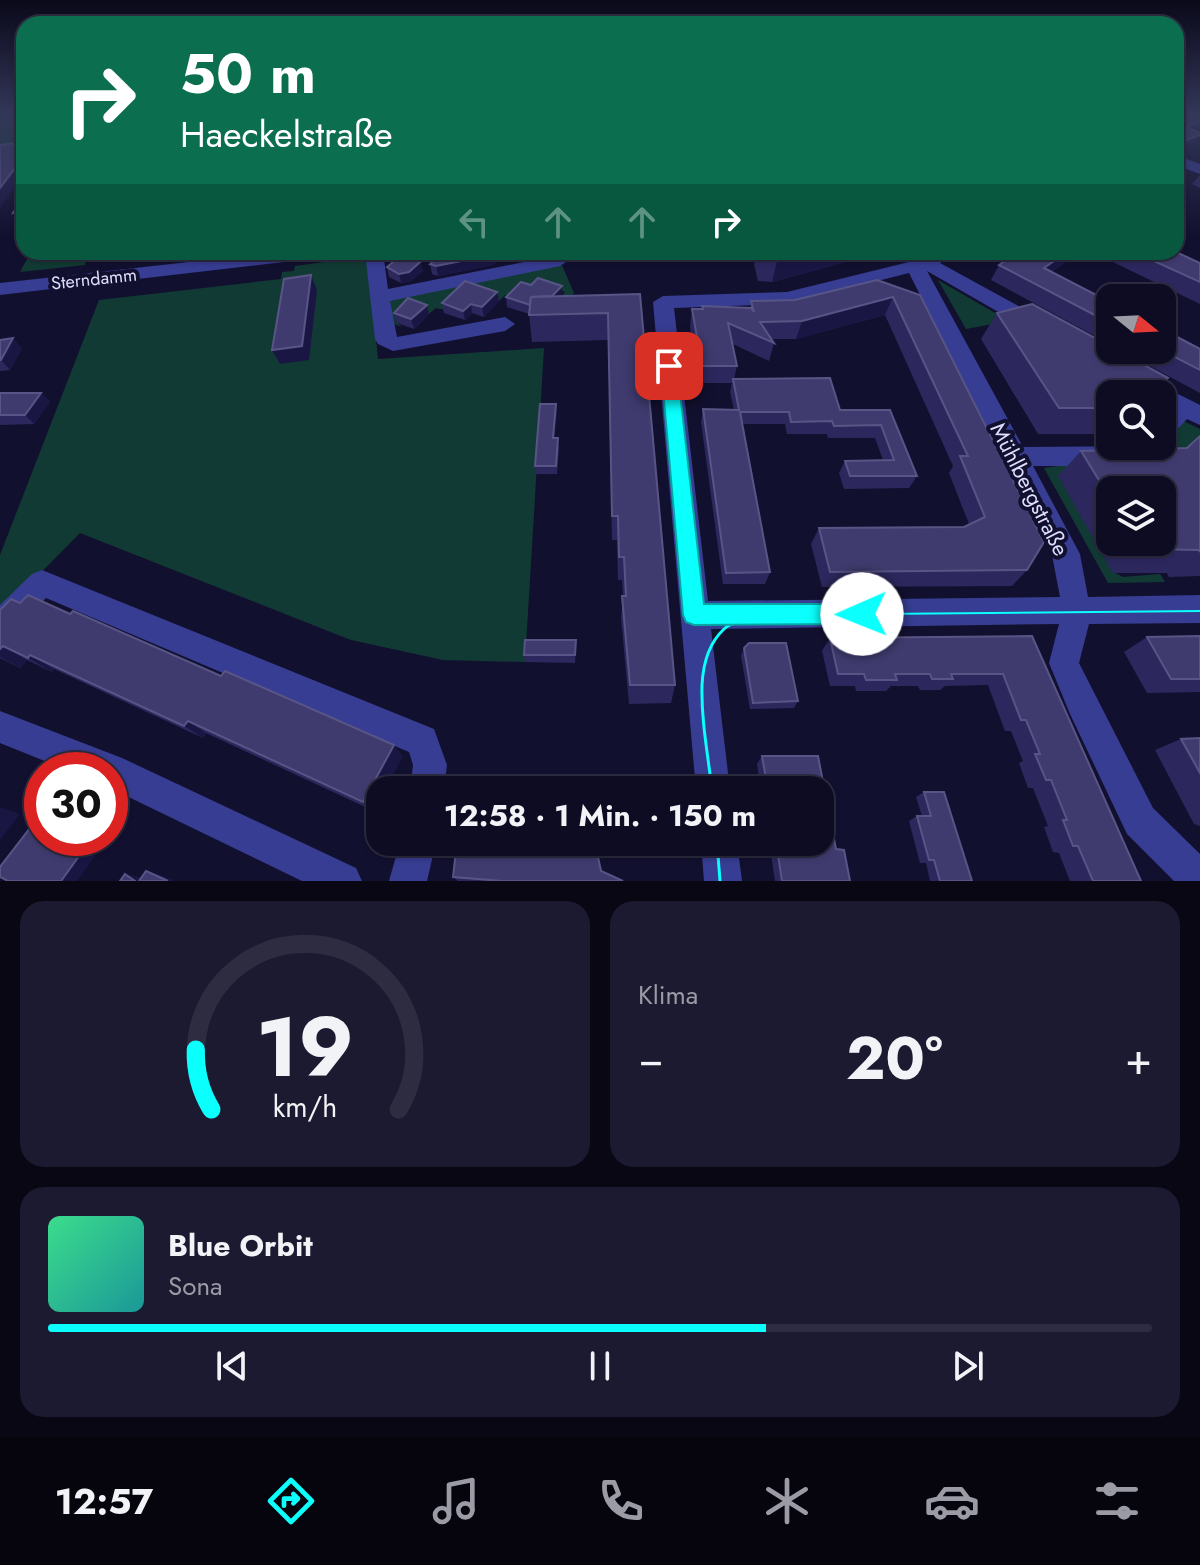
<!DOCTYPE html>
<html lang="de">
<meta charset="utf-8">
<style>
body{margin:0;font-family:Jost,sans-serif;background:#1c1a30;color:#f1f3f6;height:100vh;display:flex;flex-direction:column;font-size:30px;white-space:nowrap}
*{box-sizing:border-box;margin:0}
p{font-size:26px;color:#9b9ba6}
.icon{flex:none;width:44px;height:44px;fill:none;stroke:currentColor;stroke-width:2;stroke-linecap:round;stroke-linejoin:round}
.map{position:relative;height:881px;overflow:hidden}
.side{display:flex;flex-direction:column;gap:20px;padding:20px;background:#080713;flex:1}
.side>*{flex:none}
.banner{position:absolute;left:16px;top:16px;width:1168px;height:244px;border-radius:24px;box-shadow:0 2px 6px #0004,0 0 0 2px #2e2c41;background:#0b6e4f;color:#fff;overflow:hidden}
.needle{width:52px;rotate:108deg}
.fabs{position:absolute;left:1096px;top:284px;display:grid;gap:16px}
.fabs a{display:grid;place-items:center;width:80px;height:80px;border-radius:16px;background:#0e0c23;box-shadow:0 2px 6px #0004,0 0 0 2px #2e2c41;font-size:40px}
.speed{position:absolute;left:24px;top:752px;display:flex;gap:16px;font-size:40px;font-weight:700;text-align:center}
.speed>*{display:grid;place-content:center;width:104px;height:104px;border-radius:50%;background:#0e0c23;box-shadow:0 2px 6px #0004,0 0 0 2px #2e2c41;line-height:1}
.speed .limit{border:12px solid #d22;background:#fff;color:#111}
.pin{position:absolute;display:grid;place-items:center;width:68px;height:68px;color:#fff;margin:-34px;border-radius:16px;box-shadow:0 4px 12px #0006}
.me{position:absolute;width:88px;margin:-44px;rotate:269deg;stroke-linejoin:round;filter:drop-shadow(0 0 6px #0008)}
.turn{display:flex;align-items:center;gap:28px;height:168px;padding:0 32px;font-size:36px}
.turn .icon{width:104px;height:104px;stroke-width:2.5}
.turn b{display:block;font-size:56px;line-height:68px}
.lanes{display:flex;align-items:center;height:76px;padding:0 32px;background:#0003;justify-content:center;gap:40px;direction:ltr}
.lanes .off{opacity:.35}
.big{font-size:60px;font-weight:700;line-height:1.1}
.side .tile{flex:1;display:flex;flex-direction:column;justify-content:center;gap:12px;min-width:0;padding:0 28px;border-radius:24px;background:#1c1a30}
.side .dial{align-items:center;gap:0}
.dial svg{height:208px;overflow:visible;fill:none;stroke:#2e2c41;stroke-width:7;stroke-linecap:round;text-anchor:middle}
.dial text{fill:#f1f3f6;stroke:none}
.song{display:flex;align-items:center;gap:24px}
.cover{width:96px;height:96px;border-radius:12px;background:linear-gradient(135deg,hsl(150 70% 55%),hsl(180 70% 35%))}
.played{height:8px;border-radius:4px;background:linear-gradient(90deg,#0afffd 65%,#2e2c41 65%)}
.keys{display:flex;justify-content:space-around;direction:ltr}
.heat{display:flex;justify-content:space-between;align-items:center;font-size:44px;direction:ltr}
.side .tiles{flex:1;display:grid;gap:20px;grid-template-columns:1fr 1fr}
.tile:last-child{grid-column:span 2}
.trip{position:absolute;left:366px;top:776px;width:468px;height:80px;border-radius:24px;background:#0e0c23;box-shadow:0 2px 6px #0004,0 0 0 2px #2e2c41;font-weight:700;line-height:80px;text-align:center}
.menu{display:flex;height:128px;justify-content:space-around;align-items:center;background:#06050e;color:#9b9ba6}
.menu .icon{width:56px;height:56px}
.menu .selected{color:#0afffd}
.menu b{font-size:36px;color:#f1f3f6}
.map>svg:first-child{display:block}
</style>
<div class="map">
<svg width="1200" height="881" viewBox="0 0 1200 881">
<rect width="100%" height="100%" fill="#12102f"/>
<g fill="#123a34">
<path d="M0,114h24l-2,31 -22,4z"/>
<path d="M31,252h56l-2,13 -65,7z"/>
<path d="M368,256l10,103 166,-11 -19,314 -82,-2 -92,-20 -271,-107 -80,81v-59l99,-255 182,-21 1,-7 12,-1 1,-5z"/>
<path d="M561,263l13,30 -10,12 -12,2 13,-15c-20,-10 -39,10 -60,3l-6,6c-22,-7 -41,14 -63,7l-7,6 -18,-6 -15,14 6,5 -11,-4 -3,-24z"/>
<path d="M938,280l71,41 -43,8z"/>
<path d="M1181,420l19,9v10l-14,10 -39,3 5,-6h10v-9z"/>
<path d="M1080,463l-19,18 52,91 10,5 37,-3 5,8 -57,1 -64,-115z"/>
</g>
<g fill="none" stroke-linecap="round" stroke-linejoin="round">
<g fill="#373d92" fill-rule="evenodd">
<path d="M1176,155l24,9v10l-24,-9z"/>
<path d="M278,252h58l-9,5 -327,38v-12z"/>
<path d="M365,252h18l5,37 161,-32 -2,-5h18l4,8 -9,6 -170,35 7,36 108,-20 10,7 -10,7 -112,20 -15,-7 -3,-5z"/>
<path d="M935,252h26l-21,11 104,57 3,5 -10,7 -7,-2 -103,-59 96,176 136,-1 -3,7 -23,13h-100l47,88 8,43 112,-2v28l-111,1 -10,39 74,145 47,46v27h-26l-47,-47 -57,-120 -21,-51 10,-39 -348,5 19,161h-34l-43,-488 10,-6 124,-4 122,-30zM909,273l143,282 8,42 -352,4 -34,-293 113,-4z"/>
<path d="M1162,386l38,19v20l-13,-6 -17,18 -8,3v-24l7,-7 -7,-5v-10h-11l3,-6z"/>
<path d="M42,570l392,159 13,36 -3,25h-34l3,-25 -4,-13 -363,-154 -36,37 -10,4v-34l32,-31z"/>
<path d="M0,711l122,47 234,110 6,13h-60l-192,-93v-18h-43l-67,-27z"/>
<path d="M400,842h36l-9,39h-38z"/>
<path d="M701,842h36l5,39h-38z"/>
</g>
<path stroke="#0afffd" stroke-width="2" d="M760,615l440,-4"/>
<g stroke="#0afffd" stroke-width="3">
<path d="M712,790c-4,-35 -11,-70 -10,-105 1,-20 7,-42 22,-56 26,-24 128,-16 165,-16"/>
<path d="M717,842l3,39"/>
</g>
</g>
<g fill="#2c285e" fill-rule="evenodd">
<path d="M1200,175v13l-8,-4z"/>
<path d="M757,252h126l-111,30 -14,-1 -4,-17z"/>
<path d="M1080,252l-29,20 59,30v42l-119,-64 8,-15z"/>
<path d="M1092,252h84l24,11v41z"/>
<path d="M454,254l43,7 -4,4 -55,11 -6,-2 -2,-10z"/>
<path d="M420,262l3,9 -12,10 -10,2 -12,-6 -2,-10z"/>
<path d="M531,285l31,1v10l78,-2 35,391 -4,18 -42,1 -8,-86 2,-22 -1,-16h-4l-1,-40h-5l-4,-200 -76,2 -3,-28 -22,-7 -1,-10z"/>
<path d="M497,292l2,9 -15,16 -12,-4 -7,7 -21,-7 -2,-10z"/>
<path d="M920,295l107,275 -15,16 -190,1 -11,-43 8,-16 145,-1 5,-3 -20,-51 4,-7 -68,-151 -89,24h-24l2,4 -5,18 -36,-17 4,22 -3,13 106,31h50l27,66 -8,12 -65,1 -5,-16 6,-12 38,-1 -8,-22h-47l-1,-4h-40l-2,-10h-43l28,148 -5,12h-42l-22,-162 2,-13 31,1 -4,-18 2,-9h-33l-9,-56 2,-18h10v-3l48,2 1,-7 44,-1z"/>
<path d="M394,313l35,1 -15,15 -17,-6z"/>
<path d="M997,313l171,65 -15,16h-43v37l-4,3h-68l-57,-95z"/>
<path d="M0,340l22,8 -12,22 -10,1z"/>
<path d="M1200,349v44l-80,-43h42z"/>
<path d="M0,393h41l9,9 -16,22 -34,1z"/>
<path d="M557,412l-3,26 5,9 -2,27h-21l-1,-8z"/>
<path d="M1200,435v141l-31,1 -2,-4h-54l-55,-97 23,-25 106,-3zM1110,490l52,52h-52z"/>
<path d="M0,610l403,146 -23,34v10l-6,11 -168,-78 -3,5 -149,-69 -2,3 -25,-12 -7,8 -20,-10z"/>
<path d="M1032,636l109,245h-71l-11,-28 -6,-1 -9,-25 4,-1 -15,-38h-5l-9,-25 4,-2 -12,-30h-6l-17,-46 -43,1 -5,4h-20l-2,-4h-27l-5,5h-30l-1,-5h-25l-8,-35 8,-13z"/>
<path d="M1200,636v56l-53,1 -23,-41 23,-15z"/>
<path d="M576,640l-1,23 -50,-1 -1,-7z"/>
<path d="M744,648l54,53 -4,7 -44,1 -9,-53z"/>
<path d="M1200,738v88l-6,-2 -39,-74 26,-11z"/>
<path d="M762,756h56l18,93 8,1 6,31h-75l-6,-39h51v-52h-59l-4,-26z"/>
<path d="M924,792l48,89h-42l-4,-18h-6l-11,-42 8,-5h5l-6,-19z"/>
<path d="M601,871l22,10h-165l-5,-4z"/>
</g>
<g fill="#1a1644">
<path d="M1200,122v6l-19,7 5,-8z"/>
<path d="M1200,135l-4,7 -20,8v-6z"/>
<path d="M24,156v18l-24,34v-20z"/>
<path d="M24,211v11h-3l-8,-9z"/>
<path d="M496,252l1,9 -4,4 -55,11 -2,-10z"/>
<path d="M798,252h85l-111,30 6,-25z"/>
<path d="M1067,252h13l-46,31 10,-15z"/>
<path d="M420,262l3,9 -12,10 -10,2 -2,-9z"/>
<path d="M311,275l6,15 -8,70 -29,4 -8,-14z"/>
<path d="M562,286v9l-17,20 -4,-6z"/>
<path d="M497,292l2,9 -15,16 -2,-10z"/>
<path d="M893,297l-8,18 -89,24 6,-18z"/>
<path d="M471,304l1,9 -7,7 -2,-9z"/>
<path d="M427,305l2,9 -15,15 -3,-10z"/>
<path d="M13,338l9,10 -12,22 -9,-10z"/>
<path d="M1168,378l-15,16h-5z"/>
<path d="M41,393l9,9 -16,22 -9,-9z"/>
<path d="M556,404l1,8 -3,35 -1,-9z"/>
<path d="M3,646l24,14 -7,8 -20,-11v-8z"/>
<path d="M30,655l24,14 -2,3 -24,-14z"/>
<path d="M188,721l18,12 -3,5 -19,-12z"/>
<path d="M394,745l9,11 -18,34h-5v10l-6,11 -11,-9z"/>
<path d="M0,807l20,7 -20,26z"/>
<path d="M51,838h5l39,18 -18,25h-16z"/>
<path d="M146,871l17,5 12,5h-7z"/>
<path d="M125,874l18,4 4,3h-12z"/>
</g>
<g fill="#3f3b6f" stroke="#585586" stroke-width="2">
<path d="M1176,114h24v8l-14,5 14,6v2l-24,9z"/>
<path d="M24,142v14l-24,32v-43z"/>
<path d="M24,195v16l-11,2z"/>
<path d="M444,252l10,2 3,-2h38l-3,3 -56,11 -6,-2z"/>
<path d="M762,252h36l-20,5 -15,-1z"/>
<path d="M1017,252h50l-23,16 66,34v21l-111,-58z"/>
<path d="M1134,252h42l24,11v19z"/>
<path d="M401,255l19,7 -11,10 -10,2 -12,-7z"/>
<path d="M311,275l-9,71 -30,4 12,-71z"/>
<path d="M538,278l24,8 -10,10 -21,1 -1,8 -24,-8 15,-15 10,3z"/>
<path d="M877,280l43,15 124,247 -17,28 -197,2 -11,-44 145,-1 21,-10 -25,-61h8l-75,-159 -91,24 -42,1 14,21 -46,-20 9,43h-35l-10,-57h11l-1,-3 49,2 3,4 -3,-11 44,-1z"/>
<path d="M465,281l32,11 -15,15 -11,-3 -8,7 -21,-8z"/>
<path d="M640,294l35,391h-45l-8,-89h4l-2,-39h-5l-1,-41h-6l-4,-203 -79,2 2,-18z"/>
<path d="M408,298l19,7 -16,14 -17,-6z"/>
<path d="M1032,304l78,42v4h7l51,28 -20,16h-38v14h-51l-62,-95z"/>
<path d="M1162,329l38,20v21l-39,-20z"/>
<path d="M13,338l-12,22h-1v-20z"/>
<path d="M830,378l10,32h50l27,66h-67l-5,-15 49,-1 -13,-35 -47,1 -2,-5 -41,1 -2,-10h-49l30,160 -44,1 -23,-164 36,1 -6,-31z"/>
<path d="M0,393h41l-16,22h-25z"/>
<path d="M540,404h16l-3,34h5l-2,28h-21z"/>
<path d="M1200,436v116l-1,-2 -57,-1 -5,-7h25v-52h-52v8l-29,-47 106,-3z"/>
<path d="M28,595l42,19 3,-3 148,65 4,-5 169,74 -31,57 -175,-81 -4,5 -154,-71 -2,3 -25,-12 -3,3v-39l11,-11 9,4z"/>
<path d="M1032,636l109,245h-48l-15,-35h-5l-10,-26h4l-16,-40h-5l-11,-26h5l-14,-34h-5l-18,-46h-52l2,5h-21l-2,-5h-35l2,6h-31l-2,-6h-26l-8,-36z"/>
<path d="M1200,636v43h-29l-24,-42z"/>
<path d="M525,640h51l-1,15h-51z"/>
<path d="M749,643h37l12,58 -45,2 -9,-55z"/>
<path d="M1200,738v35l-19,-34z"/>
<path d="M762,756h56l18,93 8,1 6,31h-68l-6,-39h44v-52h-52z"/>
<path d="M924,792h20l28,89h-32l-6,-21h-5l-12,-44h14z"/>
<path d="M30,828l12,6v4h9l31,14 -21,29h-53l-8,-4v-10z"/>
<path d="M457,842h109l32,15 3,14 22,10h-121l-49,-4z"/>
<path d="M146,871l22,10h-29z"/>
<path d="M125,874l10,7h-15z"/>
</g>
<linearGradient id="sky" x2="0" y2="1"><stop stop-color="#0a091a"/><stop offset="0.48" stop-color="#333758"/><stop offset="1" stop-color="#333758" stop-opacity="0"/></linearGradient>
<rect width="1200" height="237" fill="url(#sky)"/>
<path fill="#0afffd" stroke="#06a6a4" stroke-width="2" d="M669,360l8,6 27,238h158l8,3 4,7 -4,7 -8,3 -168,1 -8,-3 -3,-7 -22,-249z"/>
<g text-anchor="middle" stroke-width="8" stroke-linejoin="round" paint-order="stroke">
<g font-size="18" fill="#dedeff" stroke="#12102f">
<text transform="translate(94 279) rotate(-6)" y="6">Sterndamm</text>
</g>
<g font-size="22" fill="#dedeff" stroke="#12102f">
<text transform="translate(1030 489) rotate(63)" y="8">Mühlbergstraße</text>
</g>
</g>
</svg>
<div class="fabs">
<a><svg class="needle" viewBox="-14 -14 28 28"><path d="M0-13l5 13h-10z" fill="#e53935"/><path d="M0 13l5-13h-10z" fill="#9b9ba6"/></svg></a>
<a><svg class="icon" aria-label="search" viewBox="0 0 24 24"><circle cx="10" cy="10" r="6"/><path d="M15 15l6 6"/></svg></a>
<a><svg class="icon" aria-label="layers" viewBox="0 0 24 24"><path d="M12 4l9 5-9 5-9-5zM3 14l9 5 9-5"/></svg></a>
</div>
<div class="speed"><div class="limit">30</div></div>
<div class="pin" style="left:669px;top:366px;background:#d93025"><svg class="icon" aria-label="arrive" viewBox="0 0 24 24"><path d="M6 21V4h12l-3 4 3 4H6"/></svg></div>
<svg class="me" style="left:862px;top:614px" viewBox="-20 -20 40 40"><circle r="19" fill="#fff"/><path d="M0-13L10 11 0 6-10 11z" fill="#0afffd"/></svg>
<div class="trip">12:58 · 1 Min. · 150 m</div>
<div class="banner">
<div class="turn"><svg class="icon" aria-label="right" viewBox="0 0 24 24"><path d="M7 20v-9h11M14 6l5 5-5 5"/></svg><div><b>50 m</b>Haeckelstraße</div></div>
<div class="lanes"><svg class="icon off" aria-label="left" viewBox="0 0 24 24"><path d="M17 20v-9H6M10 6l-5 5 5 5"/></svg><svg class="icon off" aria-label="ahead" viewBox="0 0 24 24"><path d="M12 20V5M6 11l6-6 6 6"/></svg><svg class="icon off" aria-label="ahead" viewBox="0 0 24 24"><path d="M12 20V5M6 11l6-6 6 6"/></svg><svg class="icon" aria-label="right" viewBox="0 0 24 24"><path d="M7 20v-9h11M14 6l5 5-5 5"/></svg></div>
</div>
</div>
<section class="side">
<div class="tiles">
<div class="tile dial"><svg viewBox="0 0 100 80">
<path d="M14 69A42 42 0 1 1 86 69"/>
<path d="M14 69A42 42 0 0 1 8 46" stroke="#0afffd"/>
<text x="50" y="56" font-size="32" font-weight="700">19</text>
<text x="50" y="72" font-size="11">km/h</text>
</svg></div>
<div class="tile"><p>Klima</p>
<div class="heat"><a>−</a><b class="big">20°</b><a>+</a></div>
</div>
<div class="tile">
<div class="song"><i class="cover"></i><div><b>Blue Orbit</b><p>Sona</p></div></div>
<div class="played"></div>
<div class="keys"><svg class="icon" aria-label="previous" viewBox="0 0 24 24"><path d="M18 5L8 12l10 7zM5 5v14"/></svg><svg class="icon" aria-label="pause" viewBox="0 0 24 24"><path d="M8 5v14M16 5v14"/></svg><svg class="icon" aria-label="next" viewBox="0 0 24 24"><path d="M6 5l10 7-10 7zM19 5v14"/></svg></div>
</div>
</div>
</section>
<nav class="menu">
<b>12:57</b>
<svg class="icon selected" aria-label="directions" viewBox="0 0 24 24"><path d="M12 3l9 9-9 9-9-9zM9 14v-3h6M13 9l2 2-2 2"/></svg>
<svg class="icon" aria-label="music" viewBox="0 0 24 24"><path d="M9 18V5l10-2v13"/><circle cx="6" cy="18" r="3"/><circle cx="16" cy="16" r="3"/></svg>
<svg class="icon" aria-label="phone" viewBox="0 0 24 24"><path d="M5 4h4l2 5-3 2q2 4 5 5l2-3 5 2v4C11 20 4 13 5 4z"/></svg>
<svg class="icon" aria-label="climate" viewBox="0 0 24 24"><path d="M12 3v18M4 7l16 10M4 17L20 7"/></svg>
<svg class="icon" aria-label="car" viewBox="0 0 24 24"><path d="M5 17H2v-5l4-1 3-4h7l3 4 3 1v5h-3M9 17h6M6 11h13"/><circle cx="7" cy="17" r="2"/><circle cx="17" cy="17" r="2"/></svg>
<svg class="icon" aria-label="filters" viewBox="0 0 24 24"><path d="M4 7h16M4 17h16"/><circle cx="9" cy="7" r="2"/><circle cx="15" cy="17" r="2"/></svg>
</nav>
